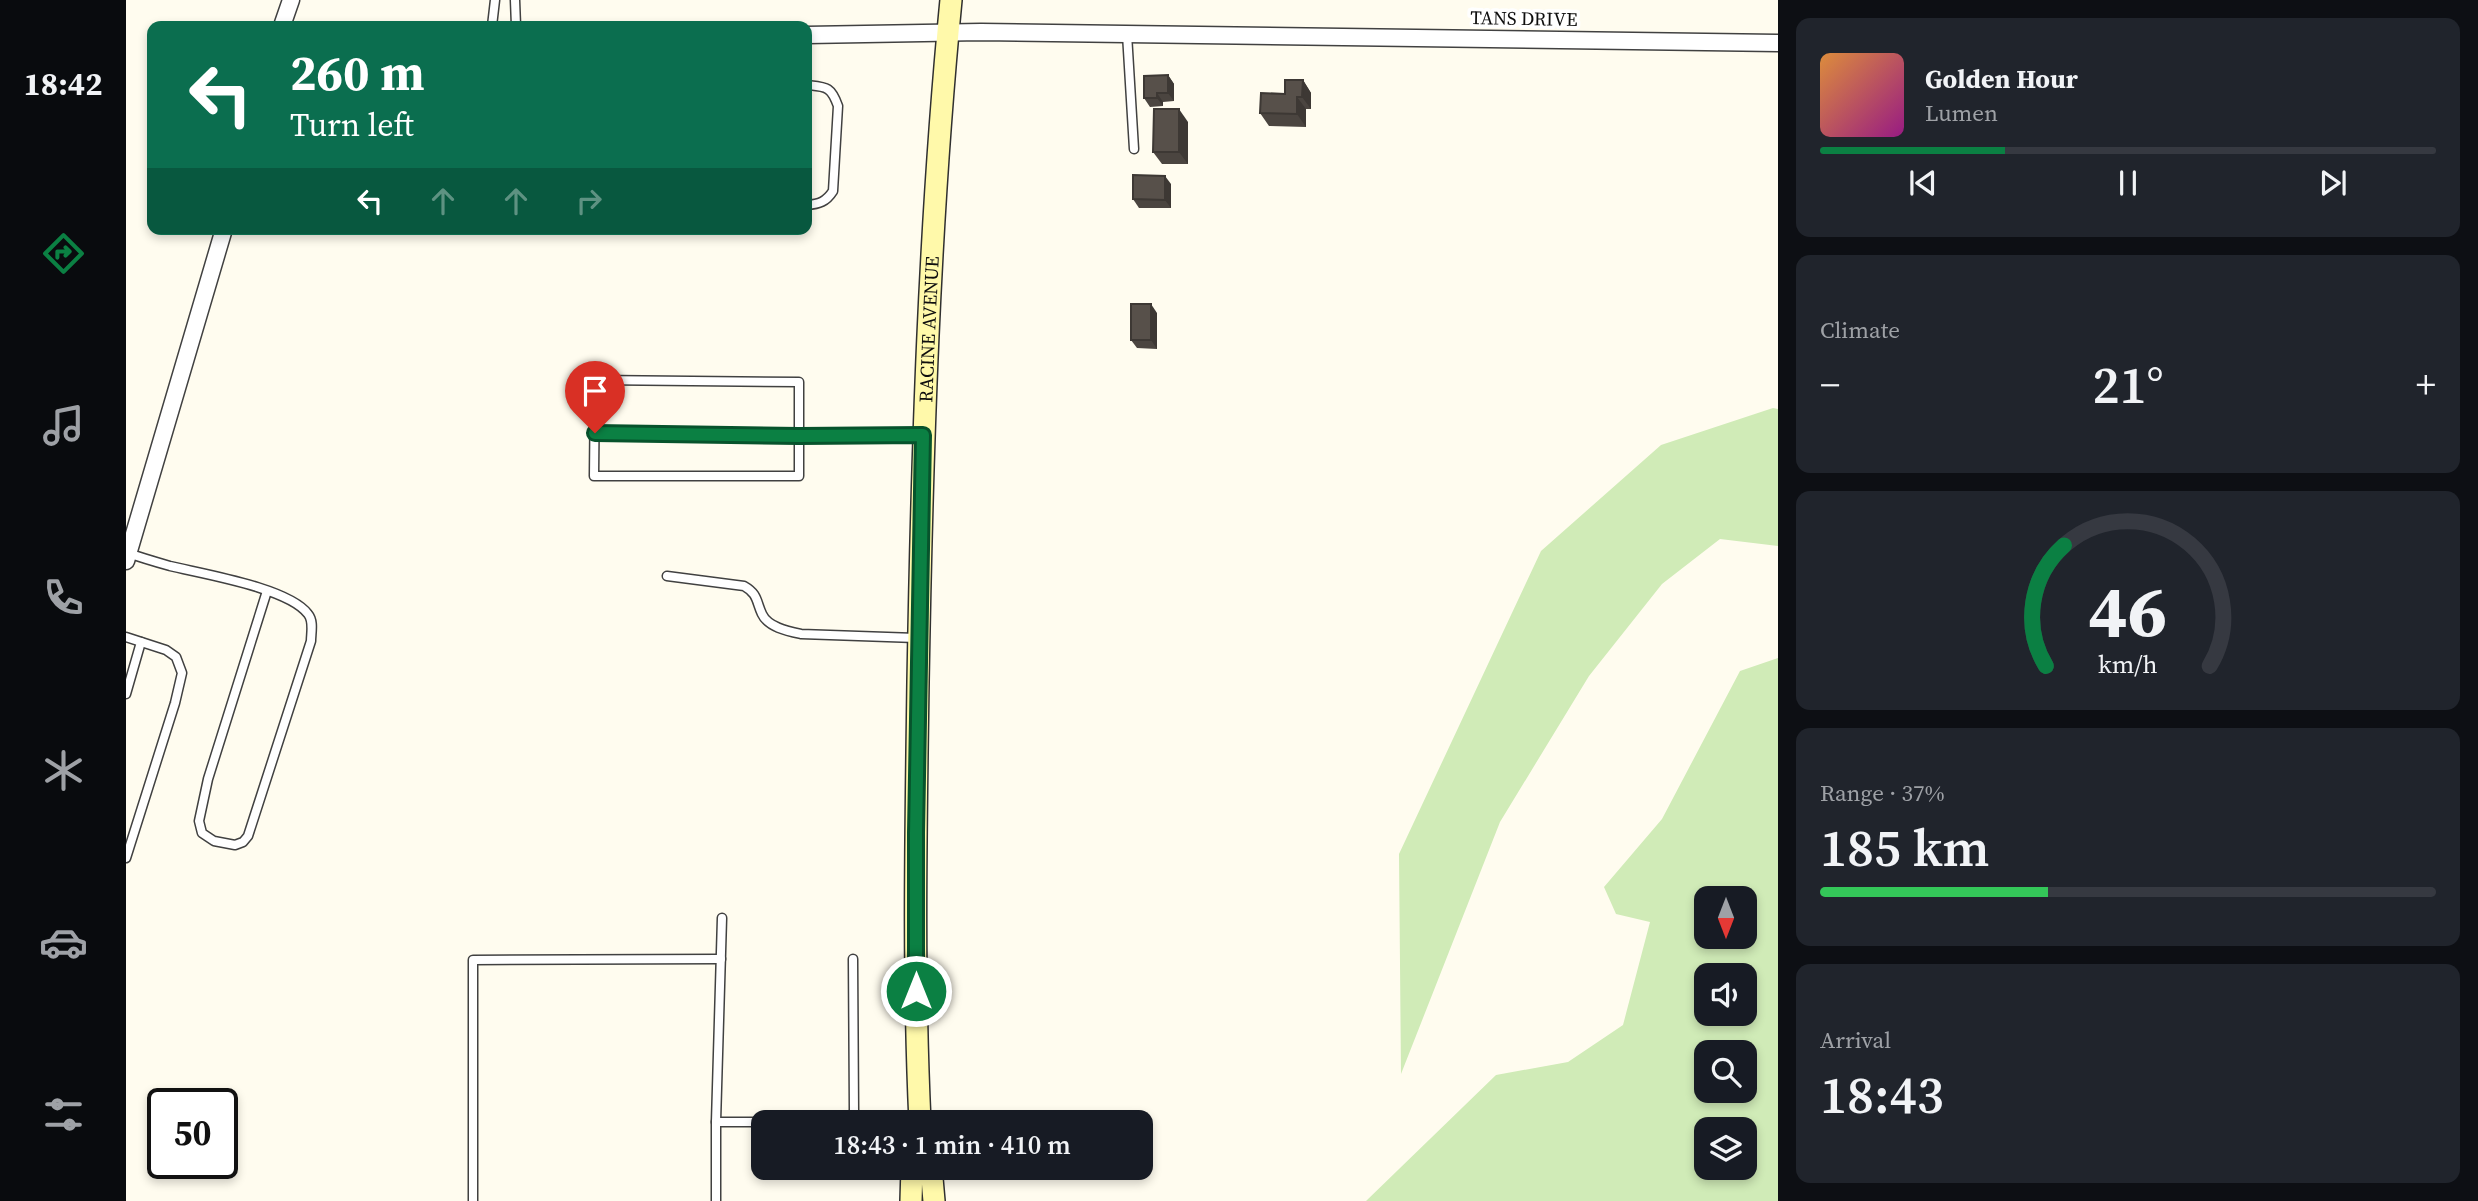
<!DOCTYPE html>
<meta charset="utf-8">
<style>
body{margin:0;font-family:"Source Serif 4",serif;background:#20242c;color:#f1f3f6;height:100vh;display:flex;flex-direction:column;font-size:26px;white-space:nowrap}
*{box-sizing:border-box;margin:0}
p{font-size:23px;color:#9ea1a6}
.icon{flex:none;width:38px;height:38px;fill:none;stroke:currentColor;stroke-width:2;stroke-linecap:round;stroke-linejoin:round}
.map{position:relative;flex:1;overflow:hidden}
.drawer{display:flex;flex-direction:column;gap:18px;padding:18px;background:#0d0f14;width:700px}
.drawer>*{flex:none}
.hud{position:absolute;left:21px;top:21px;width:665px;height:214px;border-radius:14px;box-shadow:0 4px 10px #0003;background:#0b6e4f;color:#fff;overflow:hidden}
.needle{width:46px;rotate:180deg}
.fabs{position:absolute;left:1568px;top:886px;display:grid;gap:14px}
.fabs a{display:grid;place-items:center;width:63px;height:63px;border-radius:14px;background:#171b24;box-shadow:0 4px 10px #0003;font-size:35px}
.speed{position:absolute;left:21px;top:1088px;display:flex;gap:14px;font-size:35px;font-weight:700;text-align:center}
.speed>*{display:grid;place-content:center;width:91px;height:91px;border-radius:50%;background:#171b24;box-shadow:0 4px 10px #0003;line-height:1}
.speed .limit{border:4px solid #111;border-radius:10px;background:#fff;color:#111}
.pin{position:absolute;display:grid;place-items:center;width:60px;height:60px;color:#fff;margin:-72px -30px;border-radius:50% 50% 50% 0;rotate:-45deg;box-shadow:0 0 7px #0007}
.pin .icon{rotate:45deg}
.me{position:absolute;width:77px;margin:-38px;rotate:0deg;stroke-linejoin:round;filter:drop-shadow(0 0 5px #0008)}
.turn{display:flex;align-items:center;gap:24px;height:147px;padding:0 28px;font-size:32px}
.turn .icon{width:91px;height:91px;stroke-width:2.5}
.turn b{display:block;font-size:49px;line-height:60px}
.lanes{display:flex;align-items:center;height:66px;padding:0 28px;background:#0003;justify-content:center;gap:35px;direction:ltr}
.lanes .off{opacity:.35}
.big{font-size:52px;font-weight:600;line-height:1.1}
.drawer .tile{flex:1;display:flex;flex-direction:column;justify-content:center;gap:10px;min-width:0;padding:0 24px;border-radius:14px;background:#20242c}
.drawer .dial{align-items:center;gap:0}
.dial svg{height:182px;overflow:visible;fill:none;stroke:#363941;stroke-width:7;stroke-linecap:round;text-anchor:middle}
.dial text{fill:#f1f3f6;stroke:none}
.song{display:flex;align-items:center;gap:21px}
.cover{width:84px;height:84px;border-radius:10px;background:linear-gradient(135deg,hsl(30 70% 55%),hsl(310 70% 35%))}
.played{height:7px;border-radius:4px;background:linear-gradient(90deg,#0b8043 30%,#363941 30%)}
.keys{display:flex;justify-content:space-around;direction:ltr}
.heat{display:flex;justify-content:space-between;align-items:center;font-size:38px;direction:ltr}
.charge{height:10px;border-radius:5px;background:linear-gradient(90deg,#34c759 37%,#363941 0)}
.trip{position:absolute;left:625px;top:1110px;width:402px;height:70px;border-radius:14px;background:#171b24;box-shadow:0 4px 10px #0003;font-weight:600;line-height:70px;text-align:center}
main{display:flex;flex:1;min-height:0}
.menu{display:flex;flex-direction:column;width:126px;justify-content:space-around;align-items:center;background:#090b0e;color:#9ea1a6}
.menu .icon{width:49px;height:49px}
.menu .active{color:#0b8043}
.menu b{font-size:32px;color:#f1f3f6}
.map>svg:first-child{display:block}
</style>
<main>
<nav class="menu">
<b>18:42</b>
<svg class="icon active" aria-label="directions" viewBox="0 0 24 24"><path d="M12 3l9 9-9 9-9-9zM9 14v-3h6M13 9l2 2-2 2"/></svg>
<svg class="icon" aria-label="music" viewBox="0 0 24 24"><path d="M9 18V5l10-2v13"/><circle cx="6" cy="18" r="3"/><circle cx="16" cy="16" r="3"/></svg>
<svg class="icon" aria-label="phone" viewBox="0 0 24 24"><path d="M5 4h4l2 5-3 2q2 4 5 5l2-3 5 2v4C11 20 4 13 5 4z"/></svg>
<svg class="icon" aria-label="climate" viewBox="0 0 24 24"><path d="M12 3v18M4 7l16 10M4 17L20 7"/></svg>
<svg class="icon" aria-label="car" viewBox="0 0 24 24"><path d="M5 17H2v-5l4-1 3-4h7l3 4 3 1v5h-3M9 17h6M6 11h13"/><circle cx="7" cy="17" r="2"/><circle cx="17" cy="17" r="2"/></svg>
<svg class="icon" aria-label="filters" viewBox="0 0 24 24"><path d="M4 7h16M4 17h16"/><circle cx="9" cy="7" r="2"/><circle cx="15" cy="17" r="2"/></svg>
</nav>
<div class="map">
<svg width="1652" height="1201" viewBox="0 0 1652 1201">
<rect width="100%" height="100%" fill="#fffcef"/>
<g fill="#d0ebb7" fill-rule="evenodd">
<path d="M1647,408l5,1v137l-58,-7 -58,45 -73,92 -89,146 -99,252 -2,-220 142,-303 120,-106z"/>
<path d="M1652,658v543h-412l130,-126 72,-13 55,-37 27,-103 -34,-8 -12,-27 58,-68 78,-148zM1580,898h39v38h-39zM1580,975h39v38h-39zM1580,1052h39v38h-39zM1580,1129h39v38h-39z"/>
</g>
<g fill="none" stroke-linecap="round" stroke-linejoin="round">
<g stroke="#414141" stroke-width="11">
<g id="service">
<path d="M389,0l1,26"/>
<path d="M366,26l3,-26"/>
<path d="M1001,34l7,115"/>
<path d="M681,85c19,2 24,1 31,21l-5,85c-7,11 -14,13 -26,14"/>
<path d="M469,380l204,2v94h-205z"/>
<path d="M469,433l328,2"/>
<path d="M2,553c14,5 28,9 42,13 33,8 119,22 138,48 6,7 3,19 3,27l-63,195 -5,6 -8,3 -21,-4 -12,-8 -3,-12 9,-42 59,-188"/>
<path d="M541,576l77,10c14,8 12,15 18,28 6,13 25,17 39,20l115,4"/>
<path d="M0,637l40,13 10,7 6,16 -7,30 -49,155"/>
<path d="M0,694l15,-52"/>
<path d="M590,1122l6,-204"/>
<path d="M722,1122l6,-11 -1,-152"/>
<path d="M347,1201v-241l248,-1"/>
<path d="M590,1201v-79h47"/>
</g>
</g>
<g stroke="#414141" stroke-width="19">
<g id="minor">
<path d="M156,26l9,-26"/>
<path d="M681,35l174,-3 797,11"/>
<path d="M0,561l98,-332"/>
</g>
</g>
<g stroke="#303030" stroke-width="24">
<g id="secondary">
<path id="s1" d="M794,1122c-7,-147 -4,-294 -2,-440 4,-228 11,-455 33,-682"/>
<path d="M805,1167l3,34"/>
<path d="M785,1201l1,-34"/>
</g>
</g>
<use href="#service" stroke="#fff" stroke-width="8"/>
<use href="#minor" stroke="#fff" stroke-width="16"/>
<use href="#secondary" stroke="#fff9aa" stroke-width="21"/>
</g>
<g fill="#4b4540">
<path d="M1042,75l6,9v17l-11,1v4l-13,1 -6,-9z"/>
<path d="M1177,80l8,13v16h-5v18l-37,-1 -9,-13z"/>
<path d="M1062,122v42h-26l-9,-12z"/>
<path d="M1045,184v24h-32l-6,-9z"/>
<path d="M1031,313v36l-20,-1 -6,-8z"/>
</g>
<g fill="#3d3834">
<path d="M1042,75l6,9v17l-6,-8z"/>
<path d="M1177,80l8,13v16l-9,-12z"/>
<path d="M1031,93l6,9v4l-6,-8z"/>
<path d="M1171,97l9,12v18l-9,-13z"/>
<path d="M1053,109l9,13v42l-9,-12z"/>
<path d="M1039,176l6,8v24l-6,-8z"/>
<path d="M1025,304l6,9v36l-6,-9z"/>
</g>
<g fill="#57504a" stroke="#3d3834" stroke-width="2">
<path d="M1042,75v18h-11v5h-13v-22z"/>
<path d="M1159,80h18l-1,17h-5v17l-37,-1 1,-20 24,1z"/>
<path d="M1028,109h25v43h-26z"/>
<path d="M1007,175l32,1v24l-32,-1z"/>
<rect x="1005" y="304" width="20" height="36"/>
</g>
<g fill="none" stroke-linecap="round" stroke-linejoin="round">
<g stroke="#07532c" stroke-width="18">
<path id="route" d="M469,433l204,3 124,-1 -7,398v158"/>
</g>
<use href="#route" stroke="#0b8043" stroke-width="12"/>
</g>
<g text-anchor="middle" stroke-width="7" stroke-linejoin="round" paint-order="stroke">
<g font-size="19" fill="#0e0e0e" stroke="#fff">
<text transform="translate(1398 18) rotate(1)" y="7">TANS DRIVE</text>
<text dy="7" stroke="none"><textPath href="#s1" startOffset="793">RACINE AVENUE</textPath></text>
</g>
</g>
</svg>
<div class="fabs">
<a><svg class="needle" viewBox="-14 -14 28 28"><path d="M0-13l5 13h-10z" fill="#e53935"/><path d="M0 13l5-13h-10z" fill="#9ea1a6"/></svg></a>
<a><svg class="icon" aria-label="sound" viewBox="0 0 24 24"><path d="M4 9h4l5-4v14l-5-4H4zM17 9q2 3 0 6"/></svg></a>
<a><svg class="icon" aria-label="search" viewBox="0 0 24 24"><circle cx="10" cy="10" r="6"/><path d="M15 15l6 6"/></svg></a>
<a><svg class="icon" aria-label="layers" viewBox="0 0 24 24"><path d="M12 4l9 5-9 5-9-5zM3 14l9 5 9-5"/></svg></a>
</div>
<div class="speed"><div class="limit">50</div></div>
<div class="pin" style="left:469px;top:433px;background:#d93025"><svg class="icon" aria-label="arrive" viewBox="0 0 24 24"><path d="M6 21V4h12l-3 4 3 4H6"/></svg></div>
<svg class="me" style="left:790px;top:991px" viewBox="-20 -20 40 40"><circle r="17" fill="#0b8043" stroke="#fff" stroke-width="3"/><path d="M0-11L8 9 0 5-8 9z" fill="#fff"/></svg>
<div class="trip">18:43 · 1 min · 410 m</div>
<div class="hud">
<div class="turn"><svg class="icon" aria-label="left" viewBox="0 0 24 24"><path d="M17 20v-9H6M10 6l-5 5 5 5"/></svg><div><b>260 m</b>Turn left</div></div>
<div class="lanes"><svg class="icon" aria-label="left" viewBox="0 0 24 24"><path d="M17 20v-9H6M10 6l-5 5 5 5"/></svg><svg class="icon off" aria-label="ahead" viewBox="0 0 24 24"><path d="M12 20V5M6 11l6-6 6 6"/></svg><svg class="icon off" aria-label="ahead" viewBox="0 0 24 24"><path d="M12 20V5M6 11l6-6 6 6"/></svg><svg class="icon off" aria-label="right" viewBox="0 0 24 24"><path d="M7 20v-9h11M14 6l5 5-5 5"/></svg></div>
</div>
</div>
<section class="drawer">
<div class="tile">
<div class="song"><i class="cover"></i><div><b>Golden Hour</b><p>Lumen</p></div></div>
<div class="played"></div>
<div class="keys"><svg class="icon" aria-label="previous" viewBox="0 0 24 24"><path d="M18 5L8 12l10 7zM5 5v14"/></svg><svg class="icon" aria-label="pause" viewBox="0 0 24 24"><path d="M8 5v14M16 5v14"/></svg><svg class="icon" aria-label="next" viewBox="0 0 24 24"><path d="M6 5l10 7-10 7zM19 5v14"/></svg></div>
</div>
<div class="tile"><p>Climate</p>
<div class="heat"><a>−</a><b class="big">21°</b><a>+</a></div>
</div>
<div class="tile dial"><svg viewBox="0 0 100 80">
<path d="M14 69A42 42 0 1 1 86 69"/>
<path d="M14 69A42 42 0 0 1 22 16" stroke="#0b8043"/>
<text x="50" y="56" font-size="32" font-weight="700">46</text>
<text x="50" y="72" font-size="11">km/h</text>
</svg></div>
<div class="tile"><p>Range · 37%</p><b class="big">185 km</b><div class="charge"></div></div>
<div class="tile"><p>Arrival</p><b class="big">18:43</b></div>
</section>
</main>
